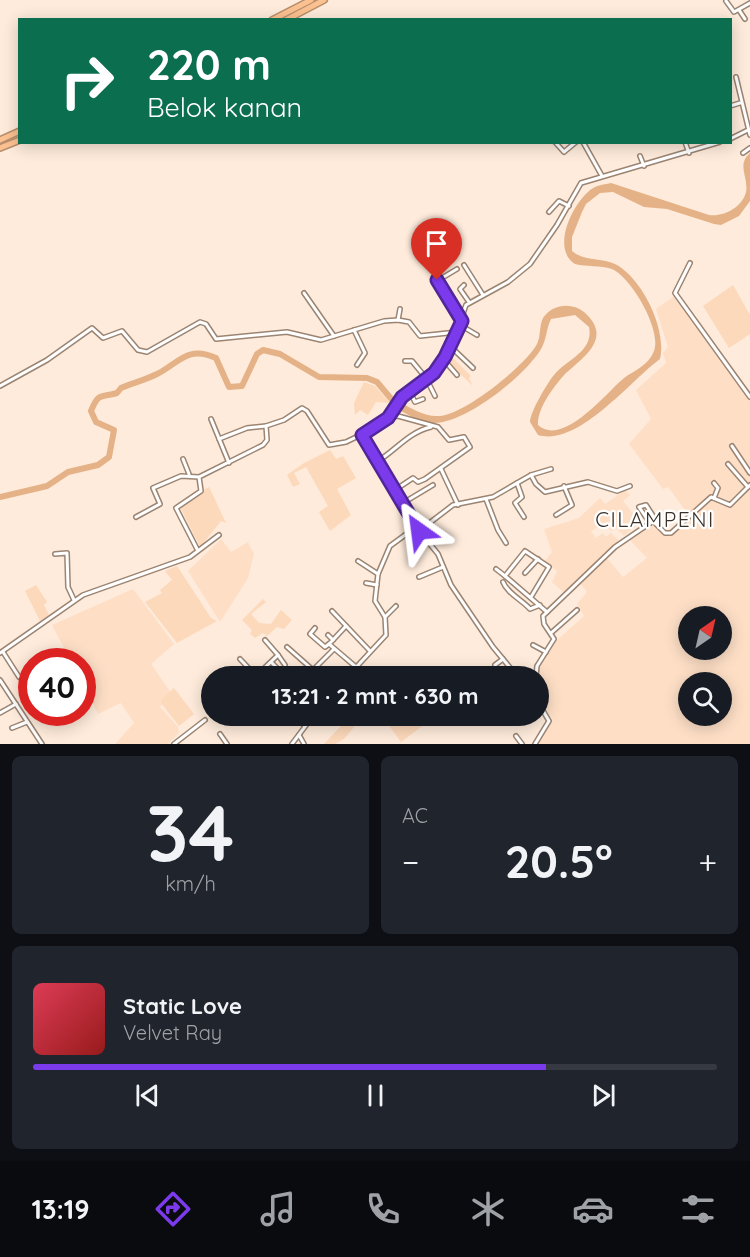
<!DOCTYPE html>
<html lang="id">
<meta charset="utf-8">
<style>
body{margin:0;font-family:Quicksand,sans-serif;background:#20242c;color:#f1f3f6;height:100vh;display:flex;flex-direction:column;font-size:22px;white-space:nowrap}
*{box-sizing:border-box;margin:0}
p{font-size:20px;color:#9ea1a6}
.icon{flex:none;width:33px;height:33px;fill:none;stroke:currentColor;stroke-width:2;stroke-linecap:round;stroke-linejoin:round}
.map{position:relative;height:744px;overflow:hidden}
.panel{display:flex;flex-direction:column;gap:12px;padding:12px;background:#0d0f14;flex:1}
.panel>*{flex:none}
.top-card{position:absolute;left:18px;top:18px;width:714px;height:126px;border-radius:0px;box-shadow:0 3px 15px #0003;background:#0b6e4f;color:#fff;overflow:hidden}
.needle{width:39px;rotate:34deg}
.controls{position:absolute;left:678px;top:606px;display:grid;gap:12px}
.controls a{display:grid;place-items:center;width:54px;height:54px;border-radius:50%;background:#171b24;box-shadow:0 3px 15px #0003;font-size:30px}
.speed{position:absolute;left:18px;top:648px;display:flex;gap:12px;font-size:30px;font-weight:700;text-align:center}
.speed>*{display:grid;place-content:center;width:78px;height:78px;border-radius:50%;background:#171b24;box-shadow:0 3px 15px #0003;line-height:1}
.speed .limit{border:9px solid #d22;background:#fff;color:#111}
.pin{position:absolute;display:grid;place-items:center;width:51px;height:51px;color:#fff;margin:-62px -26px;border-radius:50% 50% 50% 0;rotate:-45deg;box-shadow:0 0 6px #0007}
.pin .icon{rotate:45deg}
.me{position:absolute;width:66px;margin:-33px;rotate:329deg;stroke-linejoin:round;filter:drop-shadow(0 0 4px #0008)}
.turn{display:flex;align-items:center;gap:21px;height:126px;padding:0 30px;font-size:27px}
.turn .icon{width:78px;height:78px;stroke-width:2.5}
.turn b{display:block;font-size:42px;line-height:51px}
.big{font-size:45px;font-weight:800;line-height:1.1}
.panel .card{flex:1;display:flex;flex-direction:column;justify-content:center;gap:9px;min-width:0;padding:0 21px;border-radius:9px;background:#20242c}
.panel .dial{align-items:center;gap:0}
.dial b{font-size:78px;line-height:1}
.song{display:flex;align-items:center;gap:18px}
.cover{width:72px;height:72px;border-radius:9px;background:linear-gradient(135deg,hsl(350 70% 55%),hsl(0 70% 35%))}
.played{height:6px;border-radius:3px;background:linear-gradient(90deg,#7c3aed 75%,#363941 75%)}
.keys{display:flex;justify-content:space-around;direction:ltr}
.heat{display:flex;justify-content:space-between;align-items:center;font-size:33px;direction:ltr}
.panel .tiles{flex:1;display:grid;gap:12px;grid-template-columns:1fr 1fr}
.card:last-child{grid-column:span 2}
.trip{position:absolute;left:201px;top:666px;width:348px;height:60px;border-radius:30px;background:#171b24;box-shadow:0 3px 15px #0003;font-weight:800;line-height:60px;text-align:center}
.menu{display:flex;height:96px;justify-content:space-around;align-items:center;background:#090b0e;color:#9ea1a6}
.menu .icon{width:42px;height:42px}
.menu .on{color:#7c3aed}
.menu b{font-size:27px;color:#f1f3f6}
.map>svg:first-child{display:block}
</style>
<div class="map">
<svg width="750" height="744" viewBox="0 0 750 744">
<rect width="100%" height="100%" fill="#feebdb"/>
<g fill="#fedfc6" fill-rule="evenodd">
<path d="M677,294l73,98v352h-213l16,-24 -13,-20 -1,-31 16,-27 29,-26 -7,-12 10,-12 -9,-12 -14,13 -12,-11 5,-11 -12,-10 7,-9 -8,-23 35,-11 21,-20 5,6 20,-14 5,5 -7,6 17,21 -16,14 -8,-8 -5,3 -6,-8 -14,8 5,7 7,-5 3,4 5,-4 8,8 -15,14 19,22 24,-19 -18,-19 26,-17 15,13 21,-17 -23,-31 -5,2 -34,-45 22,-25 -15,-29 30,-27 -3,-10 5,-6 -12,-38zM688,616h34v34h-34zM688,682h34v34h-34z"/>
<path d="M221,539l10,13 17,-10 6,12 -6,24 -28,44 -32,-51z"/>
<path d="M133,589l41,55 -23,20 20,29 -11,14 18,20 1,6 -11,11h-53l19,-21 -13,-20 -23,11 -15,-31 -1,-21 -11,-1 -19,-36z"/>
</g>
<g fill="#fdd9bb">
<path d="M733,285l17,30v19l-21,14 -26,-42z"/>
<path d="M449,354l22,22 -2,2 4,8 -28,-26z"/>
<path d="M364,382l11,4 15,17 -14,-1 -8,13 -8,-5 -5,5 -1,-12z"/>
<path d="M330,450l6,9 7,-3 13,22 -19,11 14,26 -21,16 -11,-19 9,-6 -22,-39 -12,6 6,11 -7,3 -6,-12 17,-12z"/>
<path d="M209,487l17,36 -5,-2 -21,26 -20,-40 21,-12 2,-5z"/>
<path d="M177,566l34,52 6,3 -40,22 -32,-41 17,-9 -2,-3 12,-10 -7,-9z"/>
<path d="M36,585l11,17 -3,3 5,10 -9,6 -15,-30z"/>
<path d="M263,599l3,3 -15,12 8,9 12,1 10,-14 11,10 -8,9 -7,-2 -10,9 -4,-3 -8,5 -5,-4 2,-4 -10,-10z"/>
<path d="M174,688l20,26 -15,12 -18,-23v-3z"/>
<path d="M338,716h25l-19,23 -9,5h-11l17,-18 -6,-8z"/>
<path d="M382,716h43l4,5 -28,21z"/>
</g>
<path fill="#e5b287" d="M750,153v48l-11,15 -18,9 -7,-1 -47,-15 -23,-2 -31,-15 -13,1 -14,11 -4,8 -10,25v14c13,11 30,6 45,14 26,15 50,65 43,94 -30,22 -82,88 -122,76l-8,-13c0,-10 18,-40 24,-47 13,-16 40,-23 35,-48l-14,-12 -24,4c-5,10 -4,20 -10,30 -15,26 -75,74 -107,74 -13,0 -26,-8 -38,-15l4,-6c12,7 25,15 39,14 24,0 86,-50 98,-72 4,-8 2,-18 6,-26 9,-14 29,-16 41,-6 29,25 1,44 -18,61 -11,12 -29,35 -28,52 25,23 70,-34 86,-47 11,-8 25,-13 30,-27 8,-21 -23,-74 -42,-82 -12,-4 -25,-2 -37,-5 -24,-15 -3,-59 14,-73 7,-6 13,-6 22,-8l98,32c14,2 33,-7 37,-23 3,-14 -10,-27 4,-39z"/>
<g fill="none" stroke-linecap="round" stroke-linejoin="round">
<path stroke="#e5b287" stroke-width="6" d="M0,497l47,-11 21,-14 30,-7 11,-8 5,-27 -18,-8 -5,-11c8,-19 9,-13 26,-18l4,-5c12,-5 24,-8 36,-14 22,-11 30,-29 59,-16l13,29 13,-1 15,-32 6,-4 17,4 39,23 48,1 10,4 16,19 9,6"/>
<g stroke="#9b8472" stroke-width="6">
<g id="minor">
<path d="M726,1l8,11 16,-9"/>
<path d="M739,10l6,9"/>
<path d="M736,77l14,58"/>
<path d="M730,106l10,-3"/>
<path d="M730,139l18,-9"/>
<path d="M555,142l9,10 12,-10"/>
<path d="M583,142l19,34"/>
<path d="M685,142l4,11"/>
<path d="M743,153l7,-5"/>
<path d="M640,156l4,10"/>
<path d="M549,212l10,-11 10,5"/>
<path d="M690,263l-15,30 75,104"/>
<path d="M464,265l19,30"/>
<path d="M457,269l-20,12 24,39"/>
<path d="M464,285l-4,4 9,13"/>
<path d="M304,293l30,43"/>
<path d="M398,320l2,-11"/>
<path d="M460,325l17,10"/>
<path d="M354,330l11,23 -8,12"/>
<path d="M451,347l22,21"/>
<path d="M444,360l13,15"/>
<path d="M405,361h7l14,17 9,18"/>
<path d="M0,386l47,-26 45,-32 11,10 19,-7 16,19 9,2 53,-30 6,2 10,15 71,-7 34,8 63,-19 14,-1 11,2 11,14 37,-4"/>
<path d="M410,392l5,10 8,-3"/>
<path d="M389,417l9,-1 40,11 11,13 15,-3 6,10 -45,32 -7,3 -5,-4 -18,12"/>
<path d="M211,419l18,44"/>
<path d="M362,435l54,92 22,27 13,31 42,62 24,29"/>
<path d="M219,439l28,-11 19,-2"/>
<path d="M732,446l18,27"/>
<path d="M183,459l6,15"/>
<path d="M378,461c18,-11 31,-29 53,-34"/>
<path d="M728,464l20,23"/>
<path d="M441,469l17,36"/>
<path d="M531,475l20,-6"/>
<path d="M517,483l5,14 -7,6 9,14"/>
<path d="M714,498l4,-10 -4,-5"/>
<path d="M486,499l12,31 8,13"/>
<path d="M403,503l30,-18"/>
<path d="M556,515l16,-10 -8,-19"/>
<path d="M136,517l24,-13 -7,-16 28,-12 18,1"/>
<path d="M650,523l-11,-16 7,-2 11,17"/>
<path d="M419,531l34,-26 40,-8 38,-22 5,9 9,8 43,-10 29,9 13,-5"/>
<path d="M197,549l-21,-41 25,-17 -2,-14 64,-32 4,-5 -1,-14 18,-6 18,-12 5,3 22,34 17,-3 31,-15 12,-10 13,-20 29,-21 20,-29 15,-42 42,-23 22,-18 27,-39 24,-42 139,-41"/>
<path d="M55,554l12,-1 1,34 6,13"/>
<path d="M358,561l20,13"/>
<path d="M496,569l9,7"/>
<path d="M525,573l13,-14"/>
<path d="M419,577l24,-10"/>
<path d="M503,582c4,11 19,18 27,27l10,-4"/>
<path d="M366,583l11,2"/>
<path d="M531,597l18,-30 -24,-16 -20,25 42,36"/>
<path d="M332,611l38,40"/>
<path d="M385,617l11,-11"/>
<path d="M315,628l-5,6 15,13 4,-3"/>
<path d="M551,633l26,-23"/>
<path d="M328,635l5,5 -4,4 27,23"/>
<path d="M333,640l13,-14"/>
<path d="M533,645l13,7"/>
<path d="M287,647l26,23 21,-21"/>
<path d="M3,652l16,25"/>
<path d="M0,653l83,-58 107,-38 29,-22"/>
<path d="M278,655l7,10"/>
<path d="M240,659l16,17"/>
<path d="M271,662l14,14"/>
<path d="M495,665l8,-6"/>
<path d="M316,668l7,5 -1,3"/>
<path d="M313,670l-2,3 4,3"/>
<path d="M256,676l22,-21 -13,-15"/>
<path d="M348,676l38,-41 -1,-18 -10,-16 3,-27 12,-28 26,-19"/>
<path d="M505,676l7,-5"/>
<path d="M536,676l1,-10 17,-27 -10,-15 -1,-8 72,-69 38,-26 12,12h6l40,-36 19,8 20,-20"/>
<path d="M0,680l42,64"/>
<path d="M0,713l16,-9"/>
<path d="M293,716l12,10"/>
<path d="M305,716l4,4"/>
<path d="M281,722l7,-6"/>
<path d="M12,728l15,-6"/>
<path d="M220,734l7,10"/>
<path d="M299,735l5,9"/>
<path d="M516,736l6,8"/>
<path d="M174,744l31,-24"/>
<path d="M292,744l21,-28"/>
<path d="M535,744l14,-23 -11,-19"/>
</g>
</g>
<g stroke="#b88f6c" stroke-width="8">
<g id="highway">
<path d="M272,20l39,-20"/>
<path d="M286,20l38,-20"/>
<path d="M0,140l20,-9"/>
<path d="M0,148l20,-8"/>
</g>
</g>
<use href="#minor" stroke="#fff" stroke-width="3"/>
<use href="#highway" stroke="#fcc190" stroke-width="5"/>
</g>
<g fill="none" stroke-linecap="round" stroke-linejoin="round">
<g stroke="#51269a" stroke-width="15">
<path id="route" d="M419,531l-57,-96 26,-17 14,-21 32,-24 11,-16 17,-36 -25,-41"/>
</g>
<use href="#route" stroke="#7c3aed" stroke-width="10"/>
</g>
<g text-anchor="middle" stroke-width="4.5" stroke-linejoin="round" paint-order="stroke">
<g font-size="21" letter-spacing="1.5" fill="#3a3129" stroke="#fff">
<text x="655" y="527">CILAMPENI</text>
</g>
</g>
</svg>
<div class="controls">
<a><svg class="needle" viewBox="-14 -14 28 28"><path d="M0-13l5 13h-10z" fill="#e53935"/><path d="M0 13l5-13h-10z" fill="#9ea1a6"/></svg></a>
<a><svg class="icon" aria-label="search" viewBox="0 0 24 24"><circle cx="10" cy="10" r="6"/><path d="M15 15l6 6"/></svg></a>
</div>
<div class="speed"><div class="limit">40</div></div>
<div class="pin" style="left:437px;top:280px;background:#d93025"><svg class="icon" aria-label="arrive" viewBox="0 0 24 24"><path d="M6 21V4h12l-3 4 3 4H6"/></svg></div>
<svg class="me" style="left:419px;top:531px" viewBox="-20 -20 40 40"><path d="M0-17L14 15 0 8-14 15z" fill="#7c3aed" stroke="#fff" stroke-width="4"/></svg>
<div class="trip">13:21 · 2 mnt · 630 m</div>
<div class="top-card">
<div class="turn"><svg class="icon" aria-label="right" viewBox="0 0 24 24"><path d="M7 20v-9h11M14 6l5 5-5 5"/></svg><div><b>220 m</b>Belok kanan</div></div>
</div>
</div>
<section class="panel">
<div class="tiles">
<div class="card dial"><b>34</b><p>km/h</p></div>
<div class="card"><p>AC</p>
<div class="heat"><a>−</a><b class="big">20.5°</b><a>+</a></div>
</div>
<div class="card">
<div class="song"><i class="cover"></i><div><b>Static Love</b><p>Velvet Ray</p></div></div>
<div class="played"></div>
<div class="keys"><svg class="icon" aria-label="previous" viewBox="0 0 24 24"><path d="M18 5L8 12l10 7zM5 5v14"/></svg><svg class="icon" aria-label="pause" viewBox="0 0 24 24"><path d="M8 5v14M16 5v14"/></svg><svg class="icon" aria-label="next" viewBox="0 0 24 24"><path d="M6 5l10 7-10 7zM19 5v14"/></svg></div>
</div>
</div>
</section>
<nav class="menu">
<b>13:19</b>
<svg class="icon on" aria-label="directions" viewBox="0 0 24 24"><path d="M12 3l9 9-9 9-9-9zM9 14v-3h6M13 9l2 2-2 2"/></svg>
<svg class="icon" aria-label="music" viewBox="0 0 24 24"><path d="M9 18V5l10-2v13"/><circle cx="6" cy="18" r="3"/><circle cx="16" cy="16" r="3"/></svg>
<svg class="icon" aria-label="phone" viewBox="0 0 24 24"><path d="M5 4h4l2 5-3 2q2 4 5 5l2-3 5 2v4C11 20 4 13 5 4z"/></svg>
<svg class="icon" aria-label="climate" viewBox="0 0 24 24"><path d="M12 3v18M4 7l16 10M4 17L20 7"/></svg>
<svg class="icon" aria-label="car" viewBox="0 0 24 24"><path d="M5 17H2v-5l4-1 3-4h7l3 4 3 1v5h-3M9 17h6M6 11h13"/><circle cx="7" cy="17" r="2"/><circle cx="17" cy="17" r="2"/></svg>
<svg class="icon" aria-label="filters" viewBox="0 0 24 24"><path d="M4 7h16M4 17h16"/><circle cx="9" cy="7" r="2"/><circle cx="15" cy="17" r="2"/></svg>
</nav>
